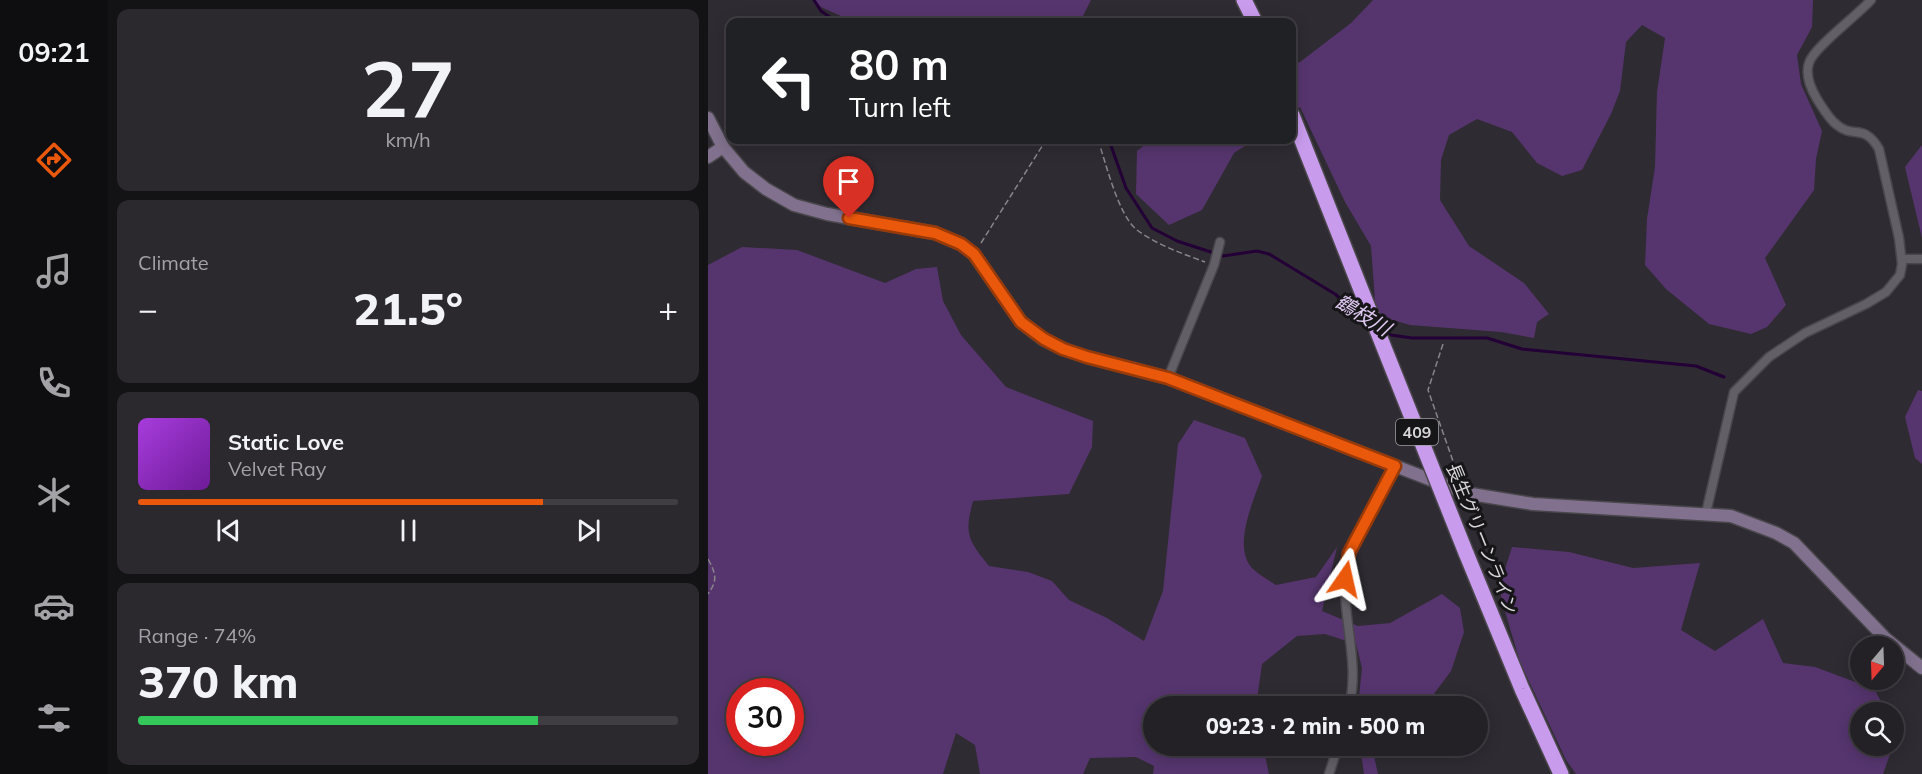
<!DOCTYPE html>
<meta charset="utf-8">
<style>
body{margin:0;font-family:Mulish,"Noto Sans JP",sans-serif;background:#2b282e;color:#f1f3f6;height:100vh;display:flex;flex-direction:column;font-size:22px;white-space:nowrap}
*{box-sizing:border-box;margin:0}
p{font-size:20px;color:#a3a3a7}
.icon{flex:none;width:33px;height:33px;fill:none;stroke:currentColor;stroke-width:2;stroke-linecap:round;stroke-linejoin:round}
.map{position:relative;flex:1;overflow:hidden}
.panel{display:flex;flex-direction:column;gap:9px;padding:9px;background:#131215;width:600px}
.panel>*{flex:none}
.top-card{position:absolute;left:18px;top:18px;width:570px;height:126px;border-radius:12px;box-shadow:0 3px 15px #0003,0 0 0 2px #403e43;background:#202124;color:#fff;overflow:hidden}
.needle{width:39px;rotate:199deg}
.buttons{position:absolute;left:1142px;top:636px;display:grid;gap:12px}
.buttons a{display:grid;place-items:center;width:54px;height:54px;border-radius:50%;background:#232026;box-shadow:0 3px 15px #0003,0 0 0 2px #403e43;font-size:30px}
.speed{position:absolute;left:18px;top:678px;display:flex;gap:12px;font-size:30px;font-weight:700;text-align:center}
.speed>*{display:grid;place-content:center;width:78px;height:78px;border-radius:50%;background:#232026;box-shadow:0 3px 15px #0003,0 0 0 2px #403e43;line-height:1}
.speed .limit{border:9px solid #d22;background:#fff;color:#111}
.pin{position:absolute;display:grid;place-items:center;width:51px;height:51px;color:#fff;margin:-62px -26px;border-radius:50% 50% 50% 0;rotate:-45deg;box-shadow:0 0 6px #0007}
.pin .icon{rotate:45deg}
.me{position:absolute;width:66px;margin:-33px;rotate:11deg;stroke-linejoin:round;filter:drop-shadow(0 0 4px #0008)}
.turn{display:flex;align-items:center;gap:21px;height:126px;padding:0 24px;font-size:27px}
.turn .icon{width:78px;height:78px;stroke-width:2.5}
.turn b{display:block;font-size:42px;line-height:51px}
.big{font-size:45px;font-weight:800;line-height:1.1}
.panel .tile{flex:1;display:flex;flex-direction:column;justify-content:center;gap:9px;min-width:0;padding:0 21px;border-radius:12px;background:#2b282e}
.panel .dial{align-items:center;gap:0}
.dial b{font-size:78px;line-height:1}
.song{display:flex;align-items:center;gap:18px}
.cover{width:72px;height:72px;border-radius:9px;background:linear-gradient(135deg,hsl(280 70% 55%),hsl(280 70% 35%))}
.played{height:6px;border-radius:3px;background:linear-gradient(90deg,#ea580c 75%,#403e43 75%)}
.keys{display:flex;justify-content:space-around;direction:ltr}
.heat{display:flex;justify-content:space-between;align-items:center;font-size:33px;direction:ltr}
.charge{height:9px;border-radius:4px;background:linear-gradient(90deg,#34c759 74%,#403e43 0)}
.trip{position:absolute;left:435px;top:696px;width:345px;height:60px;border-radius:30px;background:#232026;box-shadow:0 3px 15px #0003,0 0 0 2px #403e43;font-weight:800;line-height:60px;text-align:center}
main{display:flex;flex:1;min-height:0}
.menu{display:flex;flex-direction:column;width:108px;justify-content:space-around;align-items:center;background:#0e0d0f;color:#a3a3a7}
.menu .icon{width:42px;height:42px}
.menu .current{color:#ea580c}
.menu b{font-size:27px;color:#f1f3f6}
.map>svg:first-child{display:block}
</style>
<main>
<nav class="menu">
<b>09:21</b>
<svg class="icon current" aria-label="directions" viewBox="0 0 24 24"><path d="M12 3l9 9-9 9-9-9zM9 14v-3h6M13 9l2 2-2 2"/></svg>
<svg class="icon" aria-label="music" viewBox="0 0 24 24"><path d="M9 18V5l10-2v13"/><circle cx="6" cy="18" r="3"/><circle cx="16" cy="16" r="3"/></svg>
<svg class="icon" aria-label="phone" viewBox="0 0 24 24"><path d="M5 4h4l2 5-3 2q2 4 5 5l2-3 5 2v4C11 20 4 13 5 4z"/></svg>
<svg class="icon" aria-label="climate" viewBox="0 0 24 24"><path d="M12 3v18M4 7l16 10M4 17L20 7"/></svg>
<svg class="icon" aria-label="car" viewBox="0 0 24 24"><path d="M5 17H2v-5l4-1 3-4h7l3 4 3 1v5h-3M9 17h6M6 11h13"/><circle cx="7" cy="17" r="2"/><circle cx="17" cy="17" r="2"/></svg>
<svg class="icon" aria-label="filters" viewBox="0 0 24 24"><path d="M4 7h16M4 17h16"/><circle cx="9" cy="7" r="2"/><circle cx="15" cy="17" r="2"/></svg>
</nav>
<section class="panel">
<div class="tile dial"><b>27</b><p>km/h</p></div>
<div class="tile"><p>Climate</p>
<div class="heat"><a>−</a><b class="big">21.5°</b><a>+</a></div>
</div>
<div class="tile">
<div class="song"><i class="cover"></i><div><b>Static Love</b><p>Velvet Ray</p></div></div>
<div class="played"></div>
<div class="keys"><svg class="icon" aria-label="previous" viewBox="0 0 24 24"><path d="M18 5L8 12l10 7zM5 5v14"/></svg><svg class="icon" aria-label="pause" viewBox="0 0 24 24"><path d="M8 5v14M16 5v14"/></svg><svg class="icon" aria-label="next" viewBox="0 0 24 24"><path d="M6 5l10 7-10 7zM19 5v14"/></svg></div>
</div>
<div class="tile"><p>Range · 74%</p><b class="big">370 km</b><div class="charge"></div></div>
</section>
<div class="map">
<svg width="1214" height="774" viewBox="0 0 1214 774">
<rect width="100%" height="100%" fill="#2f2b32"/>
<g fill="#56356e" fill-rule="evenodd">
<path d="M106,0h277l-11,22h-226l-33,-15z"/>
<path d="M665,0h440l-1,27 -15,28 4,29 21,47 -6,28 -2,31 -49,68 21,47 -19,22 -16,7 -42,-10 -43,-35 -21,-24 2,-46 8,-52 2,-75 8,-54 -23,-13 -16,17 -6,49 -9,23 -29,56 -20,6 -25,-13 -25,-31 -35,-13 -28,16 -8,25 -1,40 29,46 55,37 25,31 -12,8 -3,16 -33,-6 -91,-7 -34,-10 -5,-69 -26,-44 -45,-95 -8,6v-49l8,-2 51,-39z"/>
<path d="M443,140h103l-20,13 -32,57 -33,15 -33,-31 1,-43z"/>
<path d="M1214,145v93l-17,-71z"/>
<path d="M34,247l55,3 88,33 31,-14 21,-2 6,34 18,34 45,52 87,34 -1,26 -23,47 -96,7c-9,33 -5,39 16,65l39,6 24,9 17,19 38,18 37,23 19,-50 15,-147 16,-24 51,18 17,38c-8,24 -30,70 -10,92 6,6 16,12 24,17l40,-8 21,-30 -15,64 36,15 32,-3 52,-29 18,14 4,24 -13,39 -26,35h-67l4,-38 -6,-24 -31,-10 -28,2 -35,28 -6,42h-102v40h109l6,28h-116l1,-8 -18,-9 -46,1 -7,16h-103l-5,-29 -19,-12 -13,41h-235v-509zM32,692h50v50h-50z"/>
<path d="M1210,390l4,1v73l-7,-6 -10,-41z"/>
<path d="M804,547l57,5 64,16 67,-5 -19,67 34,21 48,-32 20,44 32,4 59,22 13,23h-27v34h33v-22l5,8 -15,42h-307l-10,-14 -46,-98 -13,-44 -8,-30z"/>
<path d="M652,746h18l-4,10 4,18h-14z"/>
</g>
<g fill="none" stroke-linecap="round" stroke-linejoin="round">
<g stroke="#230136" stroke-width="3">
<path d="M106,0l7,11 16,11"/>
<path d="M401,140l17,48 26,40 25,13 46,15 34,-5 12,3 66,40 33,28"/>
<path d="M676,331l7,4 21,3h75l35,11 174,17 28,11"/>
</g>
<g stroke="#49474c" stroke-width="11">
<g id="street">
<path d="M1194,259h20"/>
<path d="M460,378l46,-113 6,-23"/>
<path d="M998,513l28,-121 35,-35 36,-24 61,-29 20,-12 14,-17 2,-11 -3,-26 -20,-89c-15,-26 -25,-10 -42,-24 -8,-6 -15,-18 -20,-26 -6,-10 -12,-24 -8,-36 4,-15 49,-48 62,-63"/>
<path d="M641,706c11,-41 -6,-85 -4,-127 1,-36 33,-81 50,-112"/>
<path d="M621,774l9,-28"/>
</g>
</g>
<g stroke="#49474c" stroke-width="15">
<g id="secondary">
<path d="M0,118l15,29 21,25 22,17 28,16 33,9 108,19 26,11 13,10 47,68 22,17 20,10 24,8 81,21 297,115 68,11 198,12 45,17 18,10 91,95 37,30"/>
<path d="M0,157l15,-10"/>
</g>
</g>
<g stroke="#49474c" stroke-width="18">
<g id="highway">
<path d="M536,0l11,22"/>
<path d="M584,115l77,195"/>
<path d="M758,553l56,136 39,85"/>
</g>
</g>
<g stroke="#88858b" stroke-width="1.5" stroke-dasharray="6 3" stroke-linecap="butt">
<path d="M390,140c8,23 20,75 39,90 20,15 44,23 68,32"/>
<path d="M273,243l65,-103"/>
<path d="M735,344l-15,46 31,88"/>
<path d="M0,559c8,15 10,21 0,35"/>
</g>
<use href="#street" stroke="#625f66" stroke-width="8"/>
<use href="#secondary" stroke="#81718e" stroke-width="12"/>
<use href="#highway" stroke="#c99bed" stroke-width="15"/>
<g stroke="#49474c" stroke-width="18" stroke-linecap="butt">
<path id="highway-bridge" d="M661,310l97,243"/>
</g>
<use href="#highway-bridge" stroke="#c99bed" stroke-width="15"/>
</g>
<g fill="none" stroke-linecap="round" stroke-linejoin="round">
<g stroke="#983908" stroke-width="15">
<path id="route" d="M141,218l86,15 26,11 13,10 47,68 23,17 19,10 24,8 81,21 227,88 -46,87 -4,26"/>
</g>
<use href="#route" stroke="#ea580c" stroke-width="10"/>
</g>
<g text-anchor="middle" stroke-width="6" stroke-linejoin="round" paint-order="stroke">
<rect fill="#161517" stroke="#9e9da0" stroke-width="1.5" x="688" y="419" width="42" height="26" rx="4.5"/>
<g font-size="16" font-weight="bold" fill="#d9d7db">
<text x="709" y="438">409</text>
</g>
<g font-size="18" fill="#d9d7db" stroke="#161517">
<text transform="translate(774 539) rotate(68)" y="6">長生グリーンライン</text>
</g>
<g font-size="20" font-style="italic" fill="#e0caf3" stroke="#161517">
<text transform="translate(655 315) rotate(31)" y="7">鶴枝川</text>
</g>
</g>
</svg>
<div class="buttons">
<a><svg class="needle" viewBox="-14 -14 28 28"><path d="M0-13l5 13h-10z" fill="#e53935"/><path d="M0 13l5-13h-10z" fill="#a3a3a7"/></svg></a>
<a><svg class="icon" aria-label="search" viewBox="0 0 24 24"><circle cx="10" cy="10" r="6"/><path d="M15 15l6 6"/></svg></a>
</div>
<div class="speed"><div class="limit">30</div></div>
<div class="pin" style="left:141px;top:218px;background:#d93025"><svg class="icon" aria-label="arrive" viewBox="0 0 24 24"><path d="M6 21V4h12l-3 4 3 4H6"/></svg></div>
<svg class="me" style="left:637px;top:579px" viewBox="-20 -20 40 40"><path d="M0-17L14 15 0 8-14 15z" fill="#ea580c" stroke="#fff" stroke-width="4"/></svg>
<div class="trip">09:23 · 2 min · 500 m</div>
<div class="top-card">
<div class="turn"><svg class="icon" aria-label="left" viewBox="0 0 24 24"><path d="M17 20v-9H6M10 6l-5 5 5 5"/></svg><div><b>80 m</b>Turn left</div></div>
</div>
</div>
</main>
